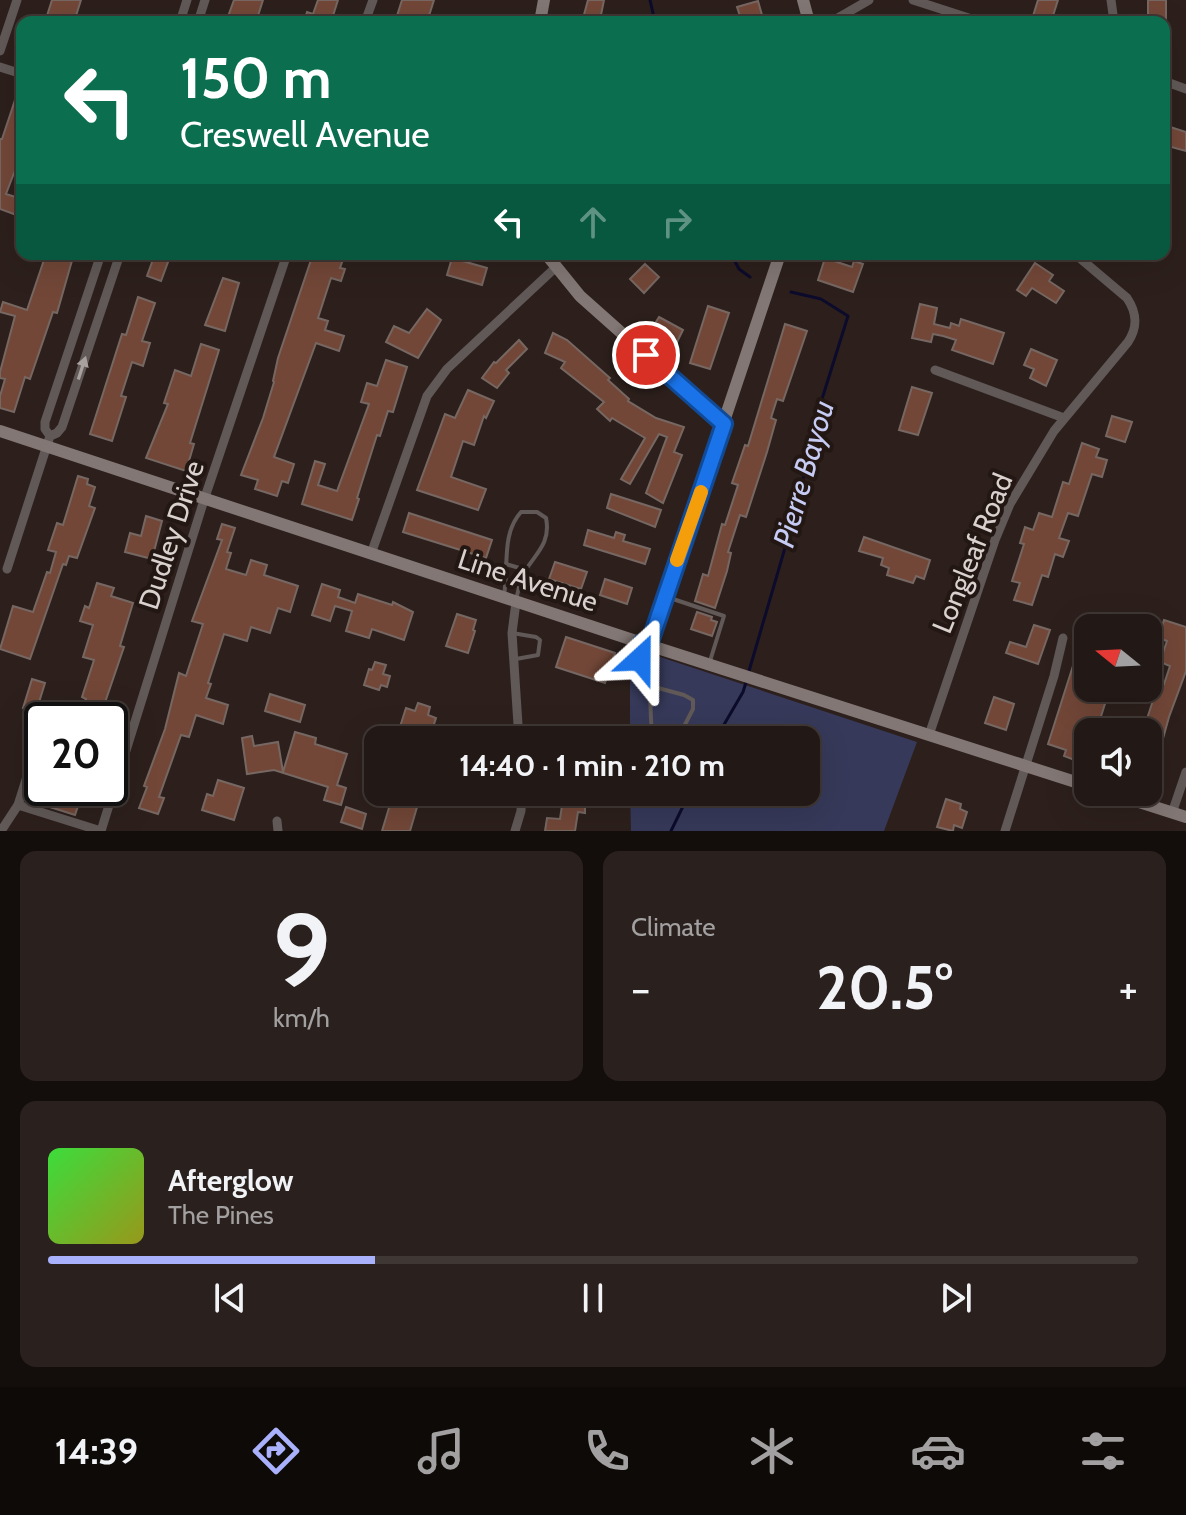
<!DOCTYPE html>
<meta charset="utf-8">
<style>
body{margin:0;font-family:Cabin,sans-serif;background:#2a211e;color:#f1f3f6;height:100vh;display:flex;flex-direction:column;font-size:30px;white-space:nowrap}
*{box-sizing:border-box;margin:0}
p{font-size:26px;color:#a2a0a0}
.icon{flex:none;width:44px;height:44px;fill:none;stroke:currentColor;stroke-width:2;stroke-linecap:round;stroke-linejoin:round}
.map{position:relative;height:831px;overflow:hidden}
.panel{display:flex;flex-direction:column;gap:20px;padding:20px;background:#130d0c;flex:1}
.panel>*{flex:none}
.guide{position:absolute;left:16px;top:16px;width:1154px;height:244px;border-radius:16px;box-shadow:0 8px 32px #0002,0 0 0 2px #3f3734;background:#0b6e4f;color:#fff;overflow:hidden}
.needle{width:52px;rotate:288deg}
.buttons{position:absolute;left:1074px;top:614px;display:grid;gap:16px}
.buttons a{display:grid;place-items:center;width:88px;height:88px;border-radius:16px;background:#221815;box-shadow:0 8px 32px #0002,0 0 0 2px #3f3734;font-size:40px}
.speed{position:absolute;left:24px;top:702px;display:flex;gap:16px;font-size:40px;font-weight:700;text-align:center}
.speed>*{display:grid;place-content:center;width:104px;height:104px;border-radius:50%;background:#221815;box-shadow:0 8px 32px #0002,0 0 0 2px #3f3734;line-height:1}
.speed .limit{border:4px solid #111;border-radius:12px;background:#fff;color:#111}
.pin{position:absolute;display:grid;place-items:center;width:68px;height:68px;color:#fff;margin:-34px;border:4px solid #fff;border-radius:50%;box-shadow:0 2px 8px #0007}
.me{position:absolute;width:88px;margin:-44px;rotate:24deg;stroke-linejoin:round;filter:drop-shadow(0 0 6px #0008)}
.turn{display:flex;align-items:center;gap:28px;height:168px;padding:0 32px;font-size:36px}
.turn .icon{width:104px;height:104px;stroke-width:2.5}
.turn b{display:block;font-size:56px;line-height:68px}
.lanes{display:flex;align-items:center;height:76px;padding:0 32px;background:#0003;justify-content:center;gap:40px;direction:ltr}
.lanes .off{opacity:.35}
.big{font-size:60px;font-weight:700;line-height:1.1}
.panel .card{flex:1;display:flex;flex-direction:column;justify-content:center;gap:12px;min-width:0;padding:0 28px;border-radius:16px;background:#2a211e}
.panel .dial{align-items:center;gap:0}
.dial b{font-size:104px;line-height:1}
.song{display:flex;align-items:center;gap:24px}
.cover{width:96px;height:96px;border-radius:12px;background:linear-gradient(135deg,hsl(120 70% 55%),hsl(60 70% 35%))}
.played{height:8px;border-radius:4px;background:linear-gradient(90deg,#a9b0fc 30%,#3f3734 30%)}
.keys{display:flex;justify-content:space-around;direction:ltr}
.heat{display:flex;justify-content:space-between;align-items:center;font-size:44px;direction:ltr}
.panel .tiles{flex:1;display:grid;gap:20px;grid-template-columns:1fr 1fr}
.card:last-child{grid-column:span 2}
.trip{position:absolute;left:364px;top:726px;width:456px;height:80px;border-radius:16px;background:#221815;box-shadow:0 8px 32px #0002,0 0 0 2px #3f3734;font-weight:700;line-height:80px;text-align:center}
.tab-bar{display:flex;height:128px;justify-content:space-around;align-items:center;background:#0e0a08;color:#a2a0a0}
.tab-bar .icon{width:56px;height:56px}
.tab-bar .active{color:#a9b0fc}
.tab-bar b{font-size:36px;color:#f1f3f6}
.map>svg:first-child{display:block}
</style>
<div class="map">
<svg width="1186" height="831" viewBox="0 0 1186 831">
<rect width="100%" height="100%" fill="#2d201c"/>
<path fill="#363959" d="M630,647l287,95 -33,89h-253l-1,-39h176v-52h-176z"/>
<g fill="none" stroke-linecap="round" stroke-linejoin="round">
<g stroke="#0c0b2c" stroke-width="3">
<path d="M650,0l5,22"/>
<path d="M731,254l8,15 11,8"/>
<path d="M749,671l45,-154 28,-118 26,-83 -27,-17 -30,-7"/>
<path d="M715,740l28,-48 4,-13"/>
<path d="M671,831l19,-39"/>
</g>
</g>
<g fill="#724738" stroke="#766762" stroke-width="2">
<path d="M52,0h29l-7,22h-29z"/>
<path d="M234,0h29l-7,22h-30z"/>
<path d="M318,0h20l-7,22h-27l3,-10 6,2z"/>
<path d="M402,0h32l-7,22h-32z"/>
<path d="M588,0h16l-3,15 17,7h-36z"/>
<path d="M1038,0h20l-7,22 -18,-6z"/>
<rect x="1148" y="0" width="18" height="22"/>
<path d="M758,1l6,21h-22l-5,-15z"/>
<path d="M20,85l2,67 -16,42 16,5v18l-22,-8v-70h2z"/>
<path d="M1164,125l22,7v19l-22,-6z"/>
<path d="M46,254l27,3 -16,56 -4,-1 -23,67 -5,-2 -11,35 -14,-4v-12l5,-17 -5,-1v-6l15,-56 -15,-4 3,-10 24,8z"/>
<path d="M155,254h16l-10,27 -14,-5z"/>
<path d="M313,254h32l-5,14 5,1 -4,12 -10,-3 -13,40 10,3 -3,9 19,6 -5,15 -23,-8 -42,114 20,7 -6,19 -6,-2 -5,15 -22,-7 3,-9 -17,-5 22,-57 11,-36 -1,-1 5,-23z"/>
<path d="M452,258l35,10 -5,17 -35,-10z"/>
<path d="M825,258l27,9 2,-6 9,3 -10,28 -35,-12z"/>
<path d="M1035,263l18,12 -4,6 15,10 -8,12 -24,-15 -6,8 -9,-6z"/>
<path d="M645,264l14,13 -15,16 -14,-14z"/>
<path d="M223,278l16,5 -14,48 -20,-6z"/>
<path d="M138,297l17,6 -13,38 8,2 -7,23 -11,-4 -11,34 5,1 -14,44 -22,-7 32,-100 4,1z"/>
<path d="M920,304l17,4 -3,16 16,4 1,-5 8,3 2,-7 43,14 -11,31 -41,-14 4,-10 -13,-4 -10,-2 -2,8 -19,-4z"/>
<path d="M708,306l21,7 -19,56 -20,-6z"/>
<path d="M427,309l14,11 -23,38 -32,-16 8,-16 15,7z"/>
<path d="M659,317l24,13 -7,14 -25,-14z"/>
<path d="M785,324l22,7 -24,70 -6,-2 -6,19 5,2 -9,32 -21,65 -6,-2 -12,37 3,1 -4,18 -12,37 -20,-7 8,-27 5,2 14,-52 3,1 13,-40 -6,-2 13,-38 3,1z"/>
<path d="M553,333l14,7 43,38 -2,2 21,19 -1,2 28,17 28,9 -10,25 8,3 -19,48 -17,-10 21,-56 -8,-3 -29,50 -9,-5 24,-41 -33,-20 -2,3 -13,-12 7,-7 -43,-34 4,-6 -20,-9z"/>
<path d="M519,340l8,9 -21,21 3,3 -12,15 -15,-10 12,-16 2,1z"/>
<path d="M201,344l18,6 -29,93 4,1 -8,27 -40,-13 22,-54 -4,-1 11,-33 16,6z"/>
<path d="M1031,349l26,11 -11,26 -16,-8 4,-9 -10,-4z"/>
<path d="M386,360l21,7 -14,45 -5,-1 -8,25 -3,-1 -20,63 2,1 -7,21 -50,-16 13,-43 10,3 -7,21 19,6 32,-87 -8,-2 6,-19 10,3z"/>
<path d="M912,387l20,6 -14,42 -19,-5z"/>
<path d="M468,390l26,11 -8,17 -2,-2 -10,29 -11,-4 -12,36 35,12 -8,21 -61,-20 28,-76 10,4z"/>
<path d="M1112,416l20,6 -7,20 -19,-6z"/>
<path d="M1082,443l17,6 -3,8 11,3 -5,17 -10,-3 -14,42 -10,-3 -9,25 10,3 -6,16 -8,-3 -7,23 -6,-2 -10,30 -18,-5 6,-17 -8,-2 12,-37 -4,-1 5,-16 8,3 6,-17 13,4 11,-35 6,2z"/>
<path d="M78,476l10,3 -1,5 8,3 -6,19 6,2 -18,50 -8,-2 -3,9 -3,-1 -33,95 -30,-10 13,-43 20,6 14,-40 3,1 6,-21 -8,-2 9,-27 6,2z"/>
<path d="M611,494l50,16 -6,17 -48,-19z"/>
<path d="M409,513l83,27 -6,18 -83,-26z"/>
<path d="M146,516l16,5 -10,38 -27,-7 5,-19 11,3z"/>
<path d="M222,524l13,4 -8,24 4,1 -5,16 20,6 5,-15 16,5 -3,10 34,11 -8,26 -12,-4 -8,25 -19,-6 -4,14 -23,-7 -16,49 3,1 -5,14 22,7 -5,19 -27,-9 -7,22 -8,-2 -22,62 5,1 -6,16 -19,-6 8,-21 -3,-1 21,-57 14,-56 7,3 17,-52 -11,-3 30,-81 -5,-1z"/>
<path d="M588,530l26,8 2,-6 9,3 -2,6 27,8 -5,15 -61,-19z"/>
<path d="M864,537l66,23 -6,19 -8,-3 -3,7 -26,-8 2,-7 -8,-3 2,-7 -24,-7z"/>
<path d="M555,562l32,10 -6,17 -32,-10z"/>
<path d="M605,579l27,9 -5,16 -27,-9z"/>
<path d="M97,583l17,5 -3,8 22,7 -13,43 4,1 -25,73h-20l7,-21 -4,-2 12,-37 -11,-3 10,-32 -13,-4 5,-15 4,2z"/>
<path d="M322,584l18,6 -2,7 17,6 3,-9 34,11 1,-3 20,10 -9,28 -32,-11 -3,9 -23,-7 6,-20 -17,-5 -5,15 -18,-6z"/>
<path d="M697,612l15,5 -1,3 6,2 -5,14 -21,-7z"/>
<path d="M457,614l19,6 -3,10 2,1 -7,22 -22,-7z"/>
<path d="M1164,620l22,7v44l-17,46 -19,68 -2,-56 -4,-1 15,-46 5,2 6,-18 -10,-4 7,-21 -9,-3z"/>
<path d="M1034,625l16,5 -12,34 -32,-11 4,-11 16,5z"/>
<path d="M1086,625l2,63h22l-14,44h-8v25l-9,-3 -2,7 -13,-5 2,-6 -18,-6z"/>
<path d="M566,637l49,16 -10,30 -49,-16z"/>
<path d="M375,662l11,3 -3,9 7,2 -3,11 -6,-2 -2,5 -15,-5 5,-16 3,1z"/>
<path d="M32,679l13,4 -9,29 -13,-4z"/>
<path d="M270,694l35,11 -5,17 -35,-11z"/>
<path d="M994,697l20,7 -8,26 -21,-7z"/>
<path d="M418,703l12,4 -2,8 8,3 -6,18 -6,-2 -2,6h-35l4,-10 7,3 8,-25 9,3z"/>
<path d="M570,727l38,10v3h-41z"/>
<path d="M295,732l21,6 -1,6 32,10 -10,31 9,3 -5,17 -17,-5 4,-13 -54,-17 -27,4 -5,-36 10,-2 2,10 24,-4 5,30z"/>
<path d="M218,780l26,8 -10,32 -32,-10 5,-16 6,2z"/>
<path d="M31,788h53l-9,27 -25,-8 2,-6 -22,-8z"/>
<path d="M401,792l19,5 -10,34h-28l10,-33 7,2z"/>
<path d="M564,792h31l-2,15 -8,-1v7l-7,-1 -3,19h-30l2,-13 13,1z"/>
<path d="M946,799l15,5 -1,5 7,3 -5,16 -8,-3 -1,6 -16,-4z"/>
<path d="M346,807l20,7 -4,15 -21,-7z"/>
</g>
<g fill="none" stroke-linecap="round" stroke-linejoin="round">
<g stroke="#605957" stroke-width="4">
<path d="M506,564l20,6"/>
<path d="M504,595c5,-28 -3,-61 17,-83h16l9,6c6,29 -16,39 -25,61 -2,7 -3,14 -5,20"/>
<path d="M667,597l57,19 -14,45"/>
<path d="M512,633l24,4 4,3 -2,15 -22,4"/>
<path d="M642,645l-1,21 9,31 2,43"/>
<path d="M647,685l37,10 9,5v9l-16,31"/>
</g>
<g stroke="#605957" stroke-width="9">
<path d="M913,0l68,22"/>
<path d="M1111,0l3,22"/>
<path d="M180,22l7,-22"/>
<path d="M198,22l7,-22"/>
<path d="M365,22l8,-22"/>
<path d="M831,22l38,-22"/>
<path d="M0,51l17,-51"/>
<path d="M0,67l22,7"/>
<path d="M1164,81l22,8"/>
<path d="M935,370l129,48"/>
<path d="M50,436l-5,-7v-7l56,-168"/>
<path d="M371,554l56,-158 20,-27 108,-101"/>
<path d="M7,569l43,-133 7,-3 5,-6 58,-173"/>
<path d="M516,602l-4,31 7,107"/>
<path d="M45,720l2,-7"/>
<path d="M929,735l66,-195 15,-36 44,-73 74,-89c10,-15 9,-29 -1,-44l-52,-44"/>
<path d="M18,805l83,26 103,-331 83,-246"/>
<path d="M1172,813l14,-41"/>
<path d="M277,821l1,10"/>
<path d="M1,831l17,-26 24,-76"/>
<path d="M515,831l6,-20 1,-19"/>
<path d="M1005,831l49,-155 9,-38"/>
</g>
<g stroke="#827774" stroke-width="12">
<path d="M803,0l6,22"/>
<path d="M540,22l4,-22"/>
<path d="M546,254l34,42 144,128"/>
<path d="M0,431l642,212 446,143"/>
<path d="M649,645l131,-391"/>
<path d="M1108,792l78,25"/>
</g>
</g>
<defs><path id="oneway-solid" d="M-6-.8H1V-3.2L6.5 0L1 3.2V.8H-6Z" transform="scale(2)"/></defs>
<use fill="#a9a19e" href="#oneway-solid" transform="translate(82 368) rotate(-72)"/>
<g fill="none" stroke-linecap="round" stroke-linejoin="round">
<g stroke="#114b97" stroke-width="20">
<path id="route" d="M640,659l2,-16 7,2 75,-221 -78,-69"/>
</g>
<use href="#route" stroke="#1a73e8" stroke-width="14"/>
<path stroke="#f59e0b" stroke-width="14" d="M677,560l24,-68"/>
</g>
<g text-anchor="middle" stroke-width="8" stroke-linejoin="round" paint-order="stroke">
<g font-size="28" fill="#d9d1ce" stroke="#231713">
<text transform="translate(171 535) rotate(-72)" y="10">Dudley Drive</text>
<text transform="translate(972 553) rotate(-68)" y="10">Longleaf Road</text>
<text transform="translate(528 580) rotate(18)" y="10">Line Avenue</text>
</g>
<g font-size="30" font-style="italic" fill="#c6cbf4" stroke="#231713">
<text transform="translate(804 474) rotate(-74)" y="10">Pierre Bayou</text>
</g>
</g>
</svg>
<div class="buttons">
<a><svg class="needle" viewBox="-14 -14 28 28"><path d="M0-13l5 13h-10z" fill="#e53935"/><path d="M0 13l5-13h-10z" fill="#a2a0a0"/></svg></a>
<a><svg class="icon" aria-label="sound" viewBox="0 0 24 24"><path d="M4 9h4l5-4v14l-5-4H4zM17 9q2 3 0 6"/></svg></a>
</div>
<div class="speed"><div class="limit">20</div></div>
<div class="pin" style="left:646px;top:355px;background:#d93025"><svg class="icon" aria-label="arrive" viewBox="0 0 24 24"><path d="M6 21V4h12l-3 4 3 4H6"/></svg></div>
<svg class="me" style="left:640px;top:659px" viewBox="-20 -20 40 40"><path d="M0-17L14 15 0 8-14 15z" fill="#1a73e8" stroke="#fff" stroke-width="4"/></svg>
<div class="trip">14:40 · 1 min · 210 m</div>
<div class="guide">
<div class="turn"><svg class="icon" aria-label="left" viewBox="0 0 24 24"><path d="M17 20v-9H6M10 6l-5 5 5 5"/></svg><div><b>150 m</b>Creswell Avenue</div></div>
<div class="lanes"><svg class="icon" aria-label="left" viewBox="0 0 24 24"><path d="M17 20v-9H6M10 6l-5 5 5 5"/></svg><svg class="icon off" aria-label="ahead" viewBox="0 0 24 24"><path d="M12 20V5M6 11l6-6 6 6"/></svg><svg class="icon off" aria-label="right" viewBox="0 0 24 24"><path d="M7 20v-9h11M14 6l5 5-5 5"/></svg></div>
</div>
</div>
<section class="panel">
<div class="tiles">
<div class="card dial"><b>9</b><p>km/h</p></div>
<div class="card"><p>Climate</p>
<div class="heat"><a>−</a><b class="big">20.5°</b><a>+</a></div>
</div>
<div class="card">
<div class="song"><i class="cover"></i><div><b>Afterglow</b><p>The Pines</p></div></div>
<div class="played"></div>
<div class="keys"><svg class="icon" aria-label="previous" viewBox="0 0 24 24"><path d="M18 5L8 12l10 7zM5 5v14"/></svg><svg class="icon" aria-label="pause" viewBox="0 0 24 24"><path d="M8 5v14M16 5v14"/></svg><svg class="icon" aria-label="next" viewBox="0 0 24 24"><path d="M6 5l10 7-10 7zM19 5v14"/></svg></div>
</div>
</div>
</section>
<nav class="tab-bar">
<b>14:39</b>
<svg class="icon active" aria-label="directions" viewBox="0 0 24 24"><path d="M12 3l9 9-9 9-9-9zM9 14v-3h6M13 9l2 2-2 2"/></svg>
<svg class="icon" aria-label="music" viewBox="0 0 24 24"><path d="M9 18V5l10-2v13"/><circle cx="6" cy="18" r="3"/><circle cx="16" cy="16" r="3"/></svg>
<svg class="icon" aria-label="phone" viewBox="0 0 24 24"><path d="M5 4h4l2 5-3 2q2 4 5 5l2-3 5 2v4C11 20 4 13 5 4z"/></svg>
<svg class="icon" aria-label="climate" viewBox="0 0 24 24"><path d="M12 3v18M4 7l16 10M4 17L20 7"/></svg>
<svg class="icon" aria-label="car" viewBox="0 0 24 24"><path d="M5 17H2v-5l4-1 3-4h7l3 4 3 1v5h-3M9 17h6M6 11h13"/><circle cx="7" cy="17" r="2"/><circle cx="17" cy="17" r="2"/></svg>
<svg class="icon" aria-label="filters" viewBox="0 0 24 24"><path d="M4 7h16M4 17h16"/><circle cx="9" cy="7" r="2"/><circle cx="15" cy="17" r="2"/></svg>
</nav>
